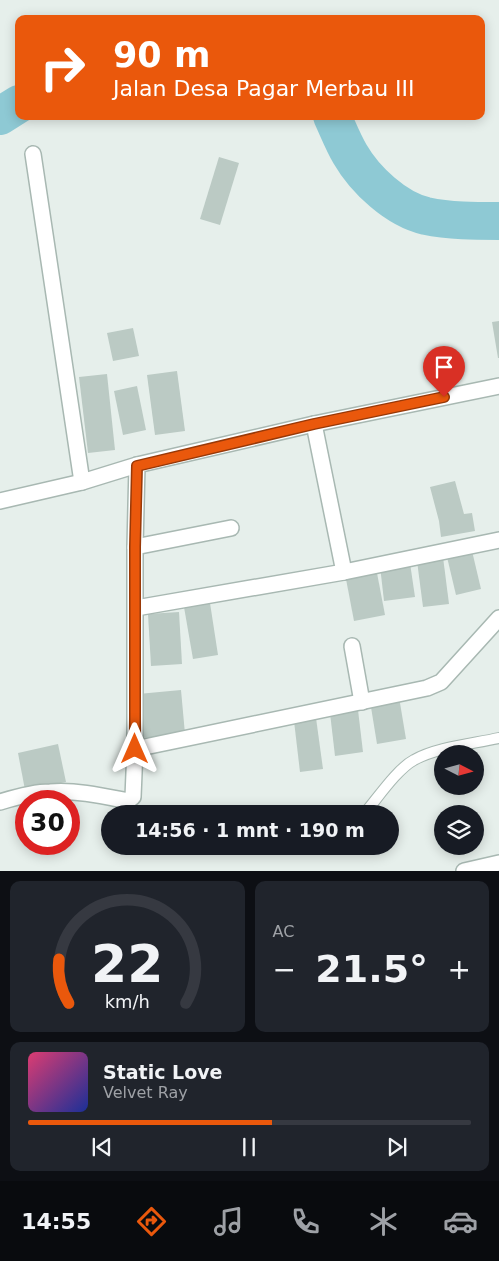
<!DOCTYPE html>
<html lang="id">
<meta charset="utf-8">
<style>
body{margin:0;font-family:"DejaVu Sans",sans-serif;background:#20242c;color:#f1f3f6;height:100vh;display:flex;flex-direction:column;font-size:19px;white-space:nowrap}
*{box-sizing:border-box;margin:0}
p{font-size:16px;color:#9ea1a6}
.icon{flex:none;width:28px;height:28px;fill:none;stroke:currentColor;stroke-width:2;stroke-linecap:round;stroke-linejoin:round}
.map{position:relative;height:871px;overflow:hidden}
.drawer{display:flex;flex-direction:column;gap:10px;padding:10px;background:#0d0f14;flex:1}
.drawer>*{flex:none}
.hud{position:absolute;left:15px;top:15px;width:470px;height:105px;border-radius:10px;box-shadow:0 2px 12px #0003;background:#ea580c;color:#fff;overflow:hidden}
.needle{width:32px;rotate:96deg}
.buttons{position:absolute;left:434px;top:745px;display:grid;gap:10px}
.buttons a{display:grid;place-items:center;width:50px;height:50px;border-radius:50%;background:#171b24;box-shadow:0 2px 12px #0003;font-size:25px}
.speed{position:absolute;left:15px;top:790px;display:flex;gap:10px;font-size:25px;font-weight:700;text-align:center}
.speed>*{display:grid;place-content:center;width:65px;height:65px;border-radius:50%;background:#171b24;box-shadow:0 2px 12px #0003;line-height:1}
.speed .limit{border:8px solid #d22;background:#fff;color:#111}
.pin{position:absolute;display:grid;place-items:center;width:42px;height:42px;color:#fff;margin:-51px -21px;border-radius:50% 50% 50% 0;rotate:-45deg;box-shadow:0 0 5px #0007}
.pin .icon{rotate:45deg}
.me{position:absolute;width:55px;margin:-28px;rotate:0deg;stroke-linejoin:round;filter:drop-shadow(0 0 4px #0008)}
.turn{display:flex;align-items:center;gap:18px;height:105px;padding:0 15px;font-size:22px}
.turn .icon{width:65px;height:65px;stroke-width:2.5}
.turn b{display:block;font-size:35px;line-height:42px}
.big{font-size:38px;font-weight:800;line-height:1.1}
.drawer .card{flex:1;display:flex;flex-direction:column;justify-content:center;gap:8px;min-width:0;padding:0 18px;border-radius:10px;background:#20242c}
.drawer .dial{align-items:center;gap:0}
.dial svg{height:130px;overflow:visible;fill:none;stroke:#363941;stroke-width:7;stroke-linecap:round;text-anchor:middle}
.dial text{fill:#f1f3f6;stroke:none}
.song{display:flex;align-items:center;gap:15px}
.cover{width:60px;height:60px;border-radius:8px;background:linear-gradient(135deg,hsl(340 70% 55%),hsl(230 70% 35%))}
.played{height:5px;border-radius:2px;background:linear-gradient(90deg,#ea580c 55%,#363941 55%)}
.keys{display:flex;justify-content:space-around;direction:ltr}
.heat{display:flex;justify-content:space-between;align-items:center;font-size:28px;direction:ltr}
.drawer .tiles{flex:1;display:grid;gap:10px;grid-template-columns:1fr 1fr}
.card:last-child{grid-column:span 2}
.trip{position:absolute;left:101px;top:805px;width:298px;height:50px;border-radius:25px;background:#171b24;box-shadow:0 2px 12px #0003;font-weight:800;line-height:50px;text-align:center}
.tab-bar{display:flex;height:80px;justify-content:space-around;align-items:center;background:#090b0e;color:#9ea1a6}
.tab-bar .icon{width:35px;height:35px}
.tab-bar .on{color:#ea580c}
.tab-bar b{font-size:22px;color:#f1f3f6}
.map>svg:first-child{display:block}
</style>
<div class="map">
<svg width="499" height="871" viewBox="0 0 499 871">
<rect width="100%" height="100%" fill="#e6efeb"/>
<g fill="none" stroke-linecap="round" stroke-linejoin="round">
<g stroke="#8ec9d4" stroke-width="38">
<path d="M0,116l19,-12"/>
<path d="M332,116c6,13 11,26 18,38 15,26 46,55 76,62 24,5 49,5 73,5"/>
</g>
</g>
<g fill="#bbcac4">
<path d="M219,157l20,6 -19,62 -20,-6z"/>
<path d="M499,321v37h-1l-6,-36z"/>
<path d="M133,328l6,28 -26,5 -6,-28z"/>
<path d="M177,371l8,60 -30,4 -8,-60z"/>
<path d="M107,374l8,76 -27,3 -9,-76z"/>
<path d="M137,386l9,44 -23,5 -9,-44z"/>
<path d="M455,481l9,33 8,-1 3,18 -34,6 -2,-16 -9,-34z"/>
<path d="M472,551l9,38 -25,6 -9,-38z"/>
<path d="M443,557l6,47 -26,3 -6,-46z"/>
<path d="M410,563l5,34 -31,4 -4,-35z"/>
<path d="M377,573l8,42 -31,6 -8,-42z"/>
<path d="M210,603l8,52 -25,4 -9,-52z"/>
<path d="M179,612l3,52 -31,2 -3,-52z"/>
<path d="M181,690l4,44 -43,4 -4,-44z"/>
<path d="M399,697l7,42 -29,5 -7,-43z"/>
<path d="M358,710l5,42 -28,4 -5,-43z"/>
<path d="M316,718l7,51 -23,3 -6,-51z"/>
<path d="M58,744l8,38 -41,8 -7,-37z"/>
<path d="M164,808v6h-40v-2z"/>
<path d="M129,846h38l1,5 -39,4z"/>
</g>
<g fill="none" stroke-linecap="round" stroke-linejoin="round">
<g stroke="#a8b8b2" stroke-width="12">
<path id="service" d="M364,814c13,-15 33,-45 50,-54 23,-13 58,-16 85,-22"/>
</g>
<g stroke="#a8b8b2" stroke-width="18">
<g id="minor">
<path d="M33,154l49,328"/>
<path d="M314,424l30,148"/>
<path d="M135,547l96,-19"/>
<path d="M136,608l208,-36 155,-32"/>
<path d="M352,646l10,56"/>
<path d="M135,749l292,-61 14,-6 58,-64"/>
<path d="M0,802c16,-5 33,-10 50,-10 27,-2 53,4 78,9l5,-4 2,-48v-202l2,-82"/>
<path d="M464,871l35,-8"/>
</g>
</g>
<g stroke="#a8b8b2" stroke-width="18">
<path id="tertiary" d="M0,501l82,-19 55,-17 177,-41 185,-38"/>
</g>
<use href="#service" stroke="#fff" stroke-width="10"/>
<use href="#minor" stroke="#fff" stroke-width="15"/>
<use href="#tertiary" stroke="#fff" stroke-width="15"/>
</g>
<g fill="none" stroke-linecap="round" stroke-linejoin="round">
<g stroke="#983908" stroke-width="12">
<path id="route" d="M135,749v-202l2,-81 177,-42 130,-27"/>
</g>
<use href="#route" stroke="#ea580c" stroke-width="9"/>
</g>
</svg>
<div class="buttons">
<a><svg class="needle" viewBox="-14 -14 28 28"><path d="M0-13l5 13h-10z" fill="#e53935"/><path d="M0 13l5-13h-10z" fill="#9ea1a6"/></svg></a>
<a><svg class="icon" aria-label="layers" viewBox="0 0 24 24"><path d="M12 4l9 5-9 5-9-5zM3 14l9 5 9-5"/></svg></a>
</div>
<div class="speed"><div class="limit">30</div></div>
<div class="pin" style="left:444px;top:397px;background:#d93025"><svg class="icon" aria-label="arrive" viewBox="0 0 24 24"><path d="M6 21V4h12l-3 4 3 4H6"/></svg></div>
<svg class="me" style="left:135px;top:749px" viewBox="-20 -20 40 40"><path d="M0-17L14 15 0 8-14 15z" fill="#ea580c" stroke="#fff" stroke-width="4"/></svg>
<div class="trip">14:56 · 1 mnt · 190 m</div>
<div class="hud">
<div class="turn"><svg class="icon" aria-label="right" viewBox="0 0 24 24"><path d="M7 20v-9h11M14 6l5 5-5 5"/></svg><div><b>90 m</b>Jalan Desa Pagar Merbau III</div></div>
</div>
</div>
<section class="drawer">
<div class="tiles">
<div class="card dial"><svg viewBox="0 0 100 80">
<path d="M14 69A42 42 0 1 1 86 69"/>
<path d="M14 69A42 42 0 0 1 8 42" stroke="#ea580c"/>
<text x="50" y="56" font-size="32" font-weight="700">22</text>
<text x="50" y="72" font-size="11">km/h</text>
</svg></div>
<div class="card"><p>AC</p>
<div class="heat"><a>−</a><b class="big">21.5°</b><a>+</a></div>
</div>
<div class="card">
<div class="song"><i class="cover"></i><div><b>Static Love</b><p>Velvet Ray</p></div></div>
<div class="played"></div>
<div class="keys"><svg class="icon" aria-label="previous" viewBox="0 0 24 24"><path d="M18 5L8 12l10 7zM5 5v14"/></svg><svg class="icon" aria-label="pause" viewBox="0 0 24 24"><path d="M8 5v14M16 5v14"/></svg><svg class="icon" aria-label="next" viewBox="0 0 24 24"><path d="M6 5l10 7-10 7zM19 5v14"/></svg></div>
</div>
</div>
</section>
<nav class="tab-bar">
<b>14:55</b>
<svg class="icon on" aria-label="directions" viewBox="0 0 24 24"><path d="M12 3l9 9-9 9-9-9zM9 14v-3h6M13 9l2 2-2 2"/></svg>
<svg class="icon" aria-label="music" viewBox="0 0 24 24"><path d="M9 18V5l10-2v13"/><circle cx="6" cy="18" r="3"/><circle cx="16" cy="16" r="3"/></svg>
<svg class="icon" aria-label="phone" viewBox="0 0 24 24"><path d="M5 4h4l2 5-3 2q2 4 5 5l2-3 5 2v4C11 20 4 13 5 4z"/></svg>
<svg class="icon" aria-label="climate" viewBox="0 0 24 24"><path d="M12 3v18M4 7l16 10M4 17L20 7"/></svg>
<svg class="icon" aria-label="car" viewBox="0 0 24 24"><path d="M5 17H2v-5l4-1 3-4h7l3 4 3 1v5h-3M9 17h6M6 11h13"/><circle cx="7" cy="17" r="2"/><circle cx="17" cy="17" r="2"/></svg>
</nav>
